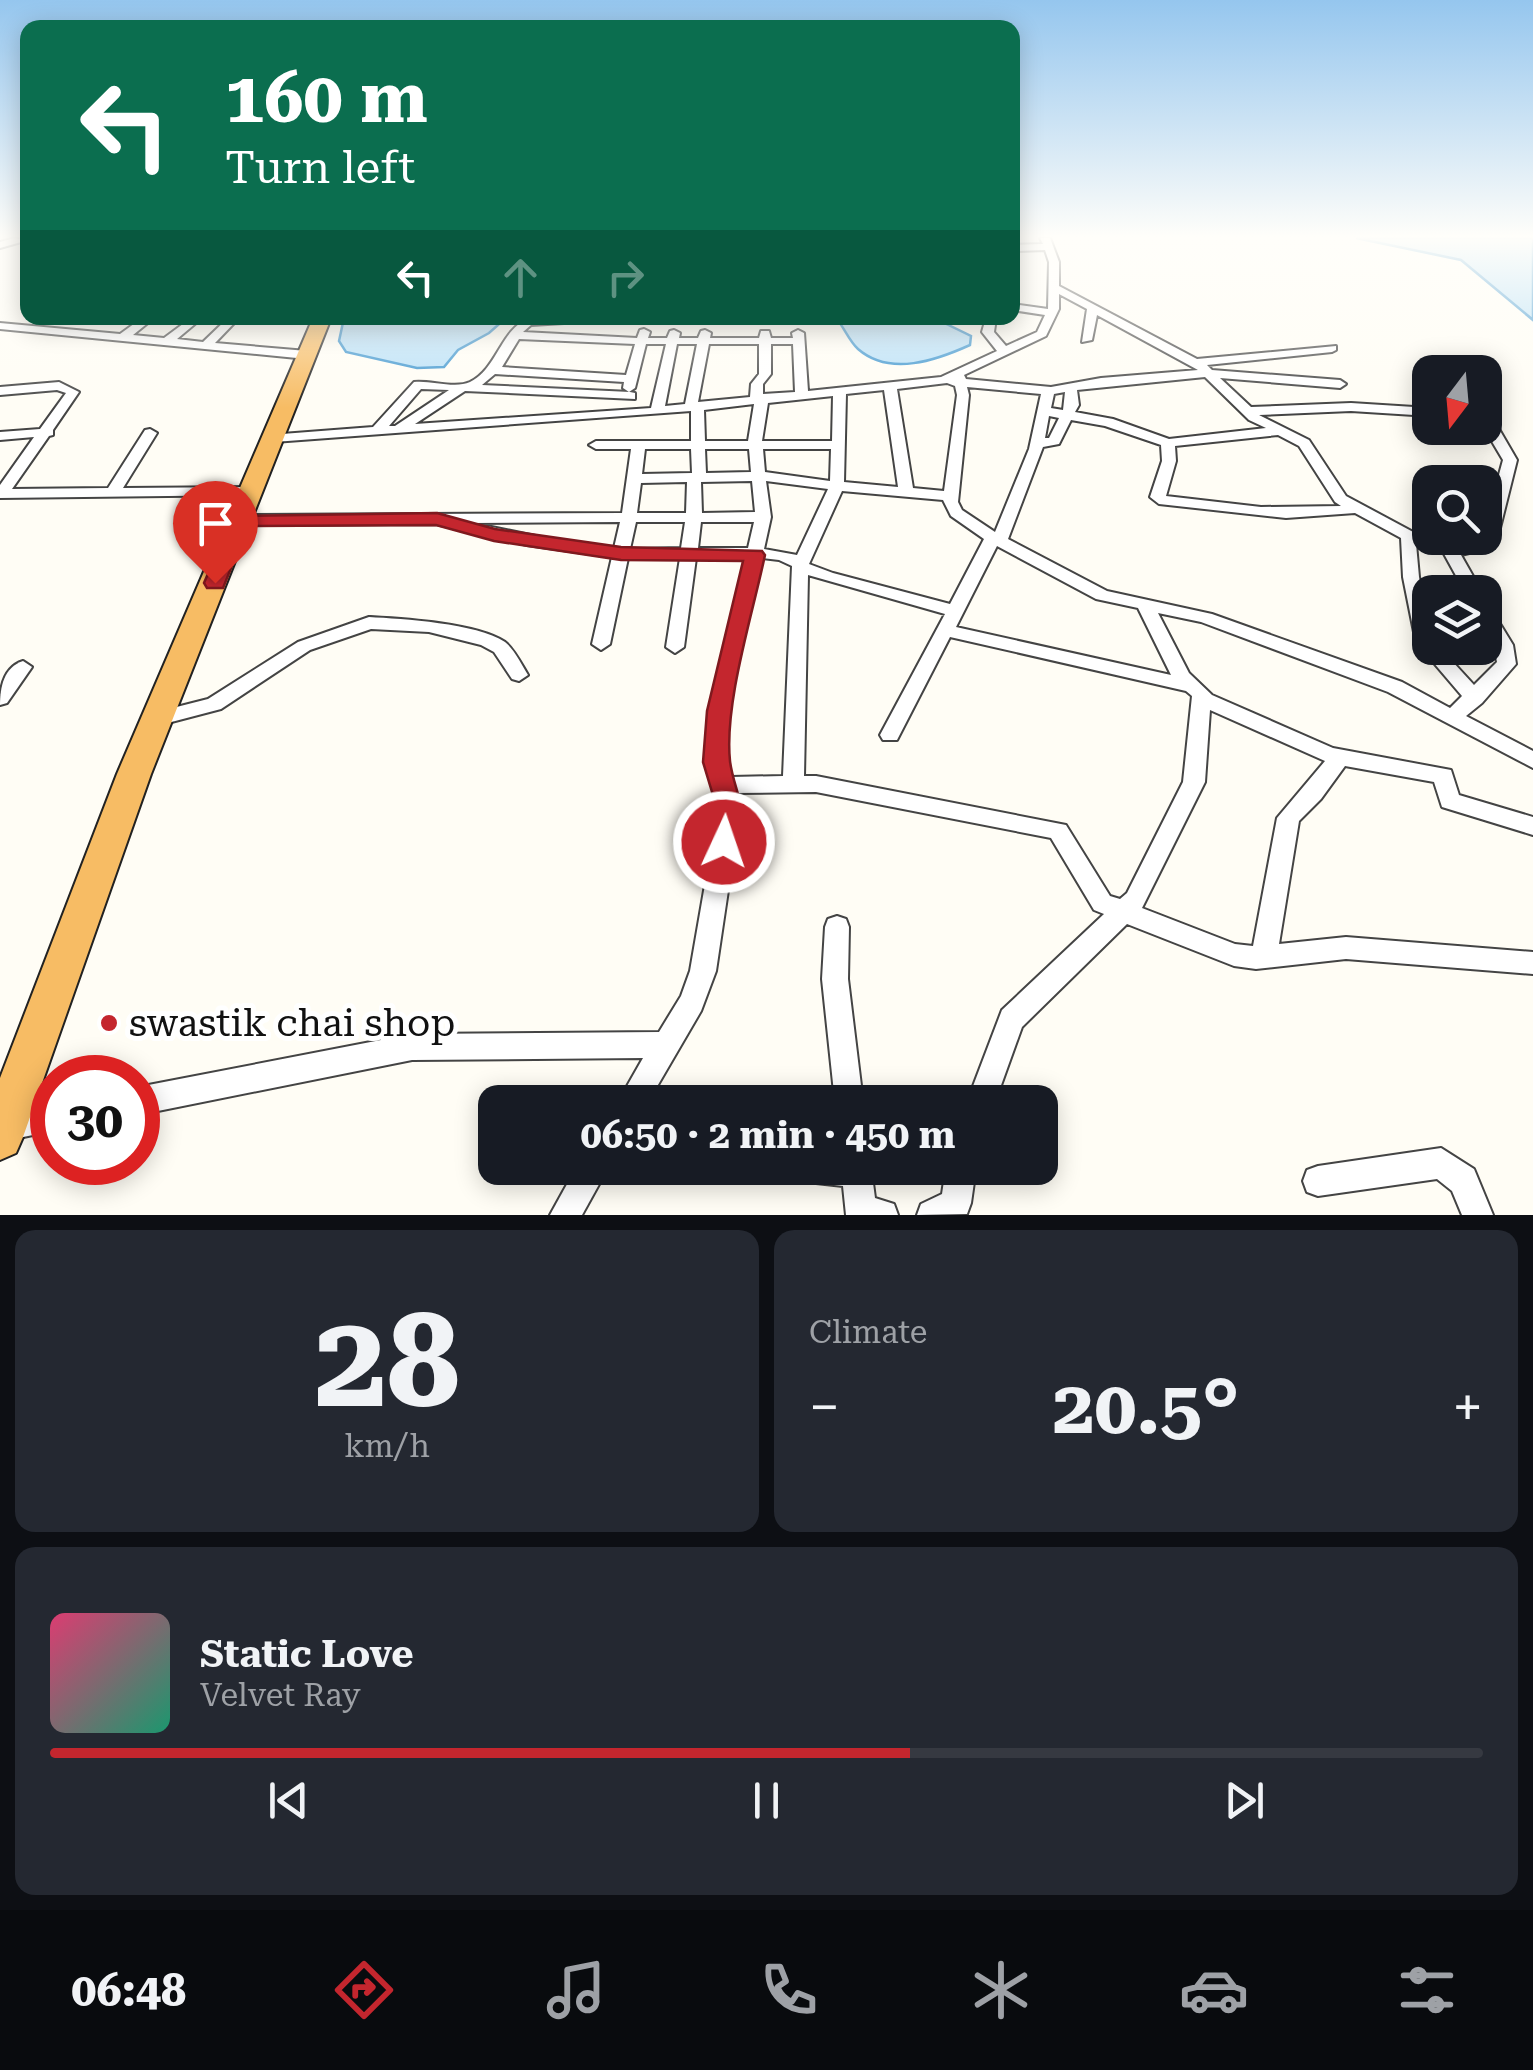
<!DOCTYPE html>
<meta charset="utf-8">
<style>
body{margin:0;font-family:"Roboto Serif",serif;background:#242831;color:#f1f3f6;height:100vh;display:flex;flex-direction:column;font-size:38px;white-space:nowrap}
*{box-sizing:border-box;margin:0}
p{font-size:32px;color:#9ea1a6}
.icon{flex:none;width:55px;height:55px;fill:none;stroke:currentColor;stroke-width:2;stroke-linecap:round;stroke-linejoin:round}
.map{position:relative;height:1215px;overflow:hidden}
.drawer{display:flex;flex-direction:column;gap:15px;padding:15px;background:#0d0f14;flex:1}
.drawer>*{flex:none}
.top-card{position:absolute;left:20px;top:20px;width:1000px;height:305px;border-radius:20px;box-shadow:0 5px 25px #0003;background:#0b6e4f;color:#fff;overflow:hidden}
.needle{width:65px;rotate:196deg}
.buttons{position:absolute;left:1412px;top:355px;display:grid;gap:20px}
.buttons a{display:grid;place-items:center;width:90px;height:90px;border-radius:20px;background:#171b24;box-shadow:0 5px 25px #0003;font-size:50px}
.speed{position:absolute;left:30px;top:1055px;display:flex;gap:20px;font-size:50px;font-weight:700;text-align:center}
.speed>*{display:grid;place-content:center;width:130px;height:130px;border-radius:50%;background:#171b24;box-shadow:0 5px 25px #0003;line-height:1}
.speed .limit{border:15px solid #d22;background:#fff;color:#111}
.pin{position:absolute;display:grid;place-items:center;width:85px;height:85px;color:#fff;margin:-102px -42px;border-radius:50% 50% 50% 0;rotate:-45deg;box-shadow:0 0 10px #0007}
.pin .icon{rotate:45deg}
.me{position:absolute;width:110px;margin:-55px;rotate:3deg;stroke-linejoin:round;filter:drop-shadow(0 0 8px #0008)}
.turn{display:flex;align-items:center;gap:35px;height:210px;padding:0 40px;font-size:45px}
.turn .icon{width:130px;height:130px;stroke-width:2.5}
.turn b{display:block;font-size:70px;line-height:85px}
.lanes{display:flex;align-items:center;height:95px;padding:0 40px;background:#0003;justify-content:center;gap:50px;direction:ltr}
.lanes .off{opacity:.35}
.big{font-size:75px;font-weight:700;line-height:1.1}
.drawer .widget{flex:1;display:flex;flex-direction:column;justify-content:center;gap:15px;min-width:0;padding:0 35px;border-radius:20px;background:#242831}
.drawer .dial{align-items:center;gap:0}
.dial b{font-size:130px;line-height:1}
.song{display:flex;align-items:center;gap:30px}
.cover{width:120px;height:120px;border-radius:15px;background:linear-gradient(135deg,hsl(340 70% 55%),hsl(160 70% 35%))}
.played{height:10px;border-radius:5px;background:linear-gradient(90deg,#c4262e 60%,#363941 60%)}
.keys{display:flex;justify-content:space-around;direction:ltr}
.heat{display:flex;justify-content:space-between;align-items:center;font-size:55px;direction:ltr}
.drawer .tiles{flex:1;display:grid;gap:15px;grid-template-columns:1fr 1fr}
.widget:last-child{grid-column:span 2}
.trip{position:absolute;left:478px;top:1085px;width:580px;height:100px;border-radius:20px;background:#171b24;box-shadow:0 5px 25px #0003;font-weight:700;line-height:100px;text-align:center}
.tab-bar{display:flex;height:160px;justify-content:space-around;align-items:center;background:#090b0e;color:#9ea1a6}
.tab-bar .icon{width:70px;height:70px}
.tab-bar .active{color:#c4262e}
.tab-bar b{font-size:45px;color:#f1f3f6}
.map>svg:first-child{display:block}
</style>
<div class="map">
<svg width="1533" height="1215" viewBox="0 0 1533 1215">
<rect width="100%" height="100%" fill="#fffdf5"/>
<g fill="#b9e0f7" stroke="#3f96cf" stroke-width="2.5">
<path d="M1356,238h177v82l-72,-60z"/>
<path d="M344,318h162l-17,15 -31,17 -14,17 -27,1 -71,-16 -7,-11z"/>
<path d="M836,318h98l37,18 -1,9c-33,15 -80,32 -112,4 -9,-8 -14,-22 -22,-31z"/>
</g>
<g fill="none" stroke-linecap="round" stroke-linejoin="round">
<g stroke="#444" stroke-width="4">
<g id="minor">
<path d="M14,238l14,2 -28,8v-6z"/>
<path d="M1040,238h10l9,24v24l138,73 139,-13v4l-4,2 -125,13 5,5 128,10 6,4 -6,4 -120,-10 31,29 100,-4 79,5v8l-79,-5 -92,4 50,25 37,56 69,37 4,44 11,47v24h10l34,37 23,-23c-3,-20 -12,-34 -12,-54l6,1 22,36 3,19 -34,39 -16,13 67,35v17l-145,-76 -187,-70 -43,-9 31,60 23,22 121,53 118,22 8,25 74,22v18l-91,-28 -8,-25 -89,-16 -24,33 -22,22 -20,123 67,-7 187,15v22l-187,-15 -90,10 -22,-3 -107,-42 -105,103 -27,75h-28l35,-92 102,-96 -10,-4 -43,-72 -235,-46 -80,1 4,17 -24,161 -15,40 -53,91h-30l25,-44 -231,2 -274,55v-28l274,-53 247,-2 22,-36 9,-25 28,-161 -11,-48 3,-51 36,-153h-50l-12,89 -9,6 -9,-6 14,-89h-52l-18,86 -9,6 -9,-6 20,-87 -85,-12 -91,-21 -196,1 -8,-5 8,-5 382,-2 9,-64h-35l-7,-4 7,-4h95v-30l-417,31 -7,-4 2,-3 104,-8 41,-45c16,-2 41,7 56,0 28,-14 31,-54 59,-63l271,-1 3,2 -6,3 -200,-2 -66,4 -8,7 114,6 3,-8 4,-1 6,3 -2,6h19l3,-7 4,-1 6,3 -1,5h19l3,-7 4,-1 6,3 -1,5h49l2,-7h8l2,7h22l-1,-5 6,-3 6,3 4,58 133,-14 56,-26 -15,-19 4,-14h10l-2,14 12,14 31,-14 8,-17 -33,-5v-6l36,5 1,-47 -4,-12 -33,1v-6l31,-1zM1059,294l28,15 -5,33 10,-2 5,-25 101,55 -97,8 -50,9 -85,-8 -2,-4 82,-39 13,-27zM519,339l116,5 -9,31 -124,-8zM646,344h20l-15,64 -236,16 50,-33 170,8v-6l-5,-1 -148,-7 13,-11 129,8 -1,6 6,4 6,-4zM677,344h20l-12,60 -20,2zM709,344h50v30l-8,10 -1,13 -52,5zM771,344h22l2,48 -32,2v-10l8,-10zM1205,377l44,43 17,8 -97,11 -56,-20 -38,-7 4,-7 -2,-15zM947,383l8,3 2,9 -13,96 -31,-3 -16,-99zM967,387l74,7 -12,55 -34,83 -33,-22 -4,-8 11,-107zM421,389l28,1 -54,36h-6zM884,390l14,97 -54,-5 2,-88zM1065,392l-2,18 -12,-2 3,-14zM833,396l-1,45h-70l6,-38zM754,404l-6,37h-43l-1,-31zM1049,416l10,2 -10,20h-4zM1071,420l34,6 56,19 1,16 -12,36 9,7 127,14 69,-5 46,25 2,39 13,65 46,54 -12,12 -48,-26 -190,-68 -105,-23 -99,-52 35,-92 16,-3zM1278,435l21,11 36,56 6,4 -80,1 -95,-11 10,-35 -1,-15zM645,449h46l1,24 -50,1zM705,449h44l2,23 -45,1zM763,449h68l-1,32 -65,-9zM752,481l3,31 -53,1 -1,-31zM766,481l62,8 -31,66 -33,-6 7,-32zM687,482l-1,31h-49l4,-30zM842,491l101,9 8,16 33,23 -34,65 -117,-31 -24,-9zM620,522l-6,26 -64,-9 -78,-16zM636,522h49l-4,26 -51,1zM701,522h53l-6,26h-50zM997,546l99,53 42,9 33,67 -215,-48zM762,558l17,2 13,6 -9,210 -52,1c-14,-54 19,-162 31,-219zM808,575l137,39 -65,121 3,5h14l53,-103 236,54 6,5 -9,86 -56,111 -7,6 -10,-3 -44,-71 -250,-49h-12zM1210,710l115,51 -48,57 -24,128 -18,-2 -93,-36 63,-126z"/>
<path d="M142,318h12l-21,17 31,3 27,-20h11l-25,21 26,3 25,-24h11l-24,25 92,8 6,4 -6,4 -307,-30v-6l120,11z"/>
<path d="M59,382l20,10 -26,38v5l-4,1 -37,53 96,-1 37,-58 5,-1 7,4 -34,55 129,-1 7,4 -7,4 -252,3v-13l34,-48 -34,3v-8l40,-3 26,-36 -9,-3 -57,5v-8z"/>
<path d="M1485,413l7,4 25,43 -21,84 -2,3 -33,8 21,37h-17l-22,-40 2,-3 40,-11v-12l18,-66 -19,-32z"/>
<path d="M369,617c34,2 107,6 136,25 9,7 17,23 23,33l-9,6 -7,-2 -18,-27 -13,-7 -52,-13 -58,-3 -61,21 -89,59 -61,16 -7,-2 -3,-5 3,-5 55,-14 90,-57z"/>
<path d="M23,661l9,6 -25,36 -7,2c0,-18 4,-38 23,-44z"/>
<path d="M837,916l9,3 3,8 -1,52 15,123h-28l-13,-123 3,-52 3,-8z"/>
<path d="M52,1103v28l-43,9 -9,-3v-22z"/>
<path d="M1441,1148l33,21 19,46h-31l-10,-24 -15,-12 -119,17 -11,-4 -4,-11 4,-11 11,-4z"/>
<path d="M576,1168h32l-26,47h-32z"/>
<path d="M801,1168h70l4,30 19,6 4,11h-52l-3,-29 -27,-3 -11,-4z"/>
<path d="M946,1168h30l-5,35 -4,11 -50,1 4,-11 21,-10z"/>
</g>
</g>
<g stroke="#222" stroke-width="4">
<path id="trunk" d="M313,318h18l-180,456 -128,363 -7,16 -16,7v-82l117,-304z"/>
</g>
<use href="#minor" fill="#fff" fill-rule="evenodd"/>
<use href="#trunk" fill="#f7bc64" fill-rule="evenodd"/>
</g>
<linearGradient id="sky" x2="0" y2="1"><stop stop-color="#95c6ee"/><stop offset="0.58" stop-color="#fffefa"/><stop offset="1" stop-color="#fffefa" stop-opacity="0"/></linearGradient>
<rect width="1533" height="408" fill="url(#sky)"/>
<path fill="#c4262e" stroke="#7f191e" stroke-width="2.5" d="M437,513l58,16 126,18 141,4 3,4c-12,58 -41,148 -35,206 4,33 23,53 4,89l-10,4 -10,-4 -5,-8 6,-40 -12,-40 4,-51 36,-150 -122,-1 -127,-19 -58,-16 -188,1 -25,62h-16l-3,-5 29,-67z"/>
<circle fill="#c4262e" stroke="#fff" stroke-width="4" cx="109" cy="1023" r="10"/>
<g text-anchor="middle" stroke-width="10" stroke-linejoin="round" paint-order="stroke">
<g font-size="38" fill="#111" stroke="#fff" text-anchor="start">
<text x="129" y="1036">swastik chai shop</text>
</g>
</g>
</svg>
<div class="buttons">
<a><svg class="needle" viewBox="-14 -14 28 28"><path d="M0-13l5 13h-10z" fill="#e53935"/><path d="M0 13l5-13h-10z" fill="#9ea1a6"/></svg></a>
<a><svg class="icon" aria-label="search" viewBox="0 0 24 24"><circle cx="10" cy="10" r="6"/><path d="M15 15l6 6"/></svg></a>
<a><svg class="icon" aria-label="layers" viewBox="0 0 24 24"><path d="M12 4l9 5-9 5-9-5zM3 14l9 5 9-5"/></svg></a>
</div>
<div class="speed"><div class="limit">30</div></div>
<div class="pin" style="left:215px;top:583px;background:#d93025"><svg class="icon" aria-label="arrive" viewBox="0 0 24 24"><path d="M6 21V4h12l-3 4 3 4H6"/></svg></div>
<svg class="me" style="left:724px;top:842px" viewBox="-20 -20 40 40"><circle r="17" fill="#c4262e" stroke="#fff" stroke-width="3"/><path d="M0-11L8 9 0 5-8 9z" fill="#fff"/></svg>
<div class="trip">06:50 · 2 min · 450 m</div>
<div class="top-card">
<div class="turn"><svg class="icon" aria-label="left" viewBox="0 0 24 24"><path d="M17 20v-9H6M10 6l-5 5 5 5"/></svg><div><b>160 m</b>Turn left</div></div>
<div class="lanes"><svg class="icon" aria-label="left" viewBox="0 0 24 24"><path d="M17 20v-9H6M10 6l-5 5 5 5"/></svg><svg class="icon off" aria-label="ahead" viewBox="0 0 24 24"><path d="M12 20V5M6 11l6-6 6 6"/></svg><svg class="icon off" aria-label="right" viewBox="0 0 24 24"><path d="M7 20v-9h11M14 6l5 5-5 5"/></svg></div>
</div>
</div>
<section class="drawer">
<div class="tiles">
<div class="widget dial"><b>28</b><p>km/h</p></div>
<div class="widget"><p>Climate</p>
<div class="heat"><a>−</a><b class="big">20.5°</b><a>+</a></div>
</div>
<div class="widget">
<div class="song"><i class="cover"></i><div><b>Static Love</b><p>Velvet Ray</p></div></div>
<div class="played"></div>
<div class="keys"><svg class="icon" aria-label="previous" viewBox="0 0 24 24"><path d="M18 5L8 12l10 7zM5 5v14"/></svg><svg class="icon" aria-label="pause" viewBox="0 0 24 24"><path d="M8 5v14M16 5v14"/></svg><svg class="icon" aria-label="next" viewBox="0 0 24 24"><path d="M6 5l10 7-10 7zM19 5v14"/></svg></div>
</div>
</div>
</section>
<nav class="tab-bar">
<b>06:48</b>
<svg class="icon active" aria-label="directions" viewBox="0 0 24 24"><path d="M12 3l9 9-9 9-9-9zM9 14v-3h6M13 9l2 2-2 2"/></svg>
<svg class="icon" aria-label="music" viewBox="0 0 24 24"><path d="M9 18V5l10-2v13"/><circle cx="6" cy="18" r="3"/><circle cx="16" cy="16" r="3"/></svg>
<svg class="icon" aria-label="phone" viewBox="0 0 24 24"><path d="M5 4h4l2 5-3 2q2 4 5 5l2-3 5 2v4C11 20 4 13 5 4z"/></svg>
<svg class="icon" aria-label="climate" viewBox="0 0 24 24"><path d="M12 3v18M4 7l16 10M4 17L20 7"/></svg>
<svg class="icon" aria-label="car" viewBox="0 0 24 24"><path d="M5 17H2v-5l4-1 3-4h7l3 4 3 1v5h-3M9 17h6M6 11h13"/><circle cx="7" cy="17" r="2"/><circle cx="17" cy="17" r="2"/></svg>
<svg class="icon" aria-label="filters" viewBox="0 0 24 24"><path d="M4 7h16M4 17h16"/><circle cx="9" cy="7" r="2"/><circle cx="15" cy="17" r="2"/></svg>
</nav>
